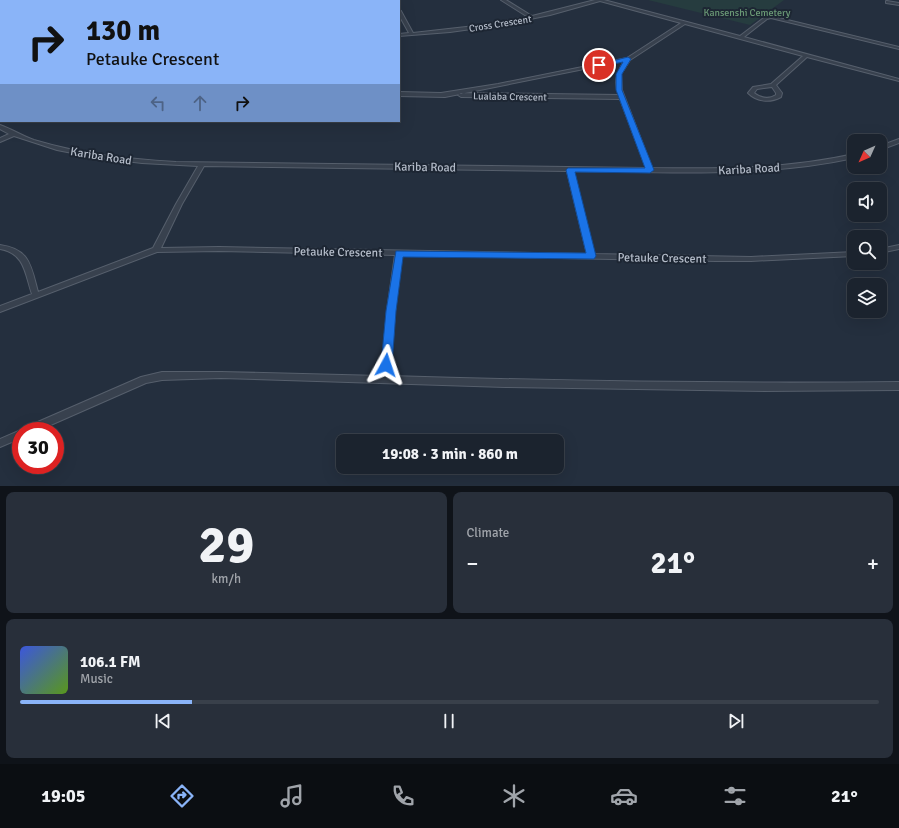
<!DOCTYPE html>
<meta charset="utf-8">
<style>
body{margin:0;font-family:Signika,sans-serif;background:#282f3a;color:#f1f3f6;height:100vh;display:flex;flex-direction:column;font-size:15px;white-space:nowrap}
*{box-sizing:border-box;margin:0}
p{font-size:13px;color:#a0a4aa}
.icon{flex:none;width:22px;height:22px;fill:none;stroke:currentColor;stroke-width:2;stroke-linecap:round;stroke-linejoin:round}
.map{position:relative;height:486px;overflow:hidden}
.drawer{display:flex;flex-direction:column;gap:6px;padding:6px;background:#0f1319;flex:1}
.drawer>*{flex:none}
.top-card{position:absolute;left:0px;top:0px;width:400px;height:122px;box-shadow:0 4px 16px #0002,0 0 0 1px #39404a;background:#8ab4f8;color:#111;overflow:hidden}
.needle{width:26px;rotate:225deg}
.fabs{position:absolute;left:847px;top:134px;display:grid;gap:8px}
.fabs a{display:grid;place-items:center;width:40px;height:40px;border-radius:8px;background:#1b232e;box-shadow:0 4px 16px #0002,0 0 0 1px #39404a;font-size:20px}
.speed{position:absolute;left:12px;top:422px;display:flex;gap:8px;font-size:20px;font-weight:700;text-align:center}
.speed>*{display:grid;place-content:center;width:52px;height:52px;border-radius:50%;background:#1b232e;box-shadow:0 4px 16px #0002,0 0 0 1px #39404a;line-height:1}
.speed .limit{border:6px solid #d22;background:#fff;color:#111}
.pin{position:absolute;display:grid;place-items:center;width:34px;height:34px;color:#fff;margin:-17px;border:2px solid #fff;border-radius:50%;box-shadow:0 1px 4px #0007}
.me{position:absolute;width:44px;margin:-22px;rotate:5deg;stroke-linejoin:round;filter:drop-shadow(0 0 3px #0008)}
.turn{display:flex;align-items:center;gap:14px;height:84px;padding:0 20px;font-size:18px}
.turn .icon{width:52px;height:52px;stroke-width:2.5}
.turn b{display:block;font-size:28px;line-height:34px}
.lanes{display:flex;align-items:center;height:38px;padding:0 20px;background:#0003;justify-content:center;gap:20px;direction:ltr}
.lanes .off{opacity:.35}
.big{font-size:30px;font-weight:800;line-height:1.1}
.drawer .card{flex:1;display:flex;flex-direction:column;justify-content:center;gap:6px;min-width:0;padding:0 14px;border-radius:8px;background:#282f3a}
.drawer .dial{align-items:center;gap:0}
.dial b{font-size:52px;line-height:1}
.song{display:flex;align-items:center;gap:12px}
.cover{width:48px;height:48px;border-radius:6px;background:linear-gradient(135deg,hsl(230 70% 55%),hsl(90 70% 35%))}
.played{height:4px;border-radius:2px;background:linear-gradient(90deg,#8ab4f8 20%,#39404a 20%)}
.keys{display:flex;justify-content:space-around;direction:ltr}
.heat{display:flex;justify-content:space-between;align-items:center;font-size:22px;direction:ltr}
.drawer .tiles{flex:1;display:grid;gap:6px;grid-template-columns:1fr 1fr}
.card:last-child{grid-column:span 2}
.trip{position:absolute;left:336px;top:434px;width:228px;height:40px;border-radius:8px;background:#1b232e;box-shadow:0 4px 16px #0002,0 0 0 1px #39404a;font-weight:800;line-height:40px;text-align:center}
.tab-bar{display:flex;height:64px;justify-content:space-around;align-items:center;background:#0b0e12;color:#a0a4aa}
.tab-bar .icon{width:28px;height:28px}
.tab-bar .active{color:#8ab4f8}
.tab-bar b{font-size:18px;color:#f1f3f6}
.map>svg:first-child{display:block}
</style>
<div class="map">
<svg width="899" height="486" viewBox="0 0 899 486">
<rect width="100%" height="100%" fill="#242f3e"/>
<path fill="#263c3f" d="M648,0h136l-34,25z"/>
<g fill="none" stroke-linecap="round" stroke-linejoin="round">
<g stroke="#565f6c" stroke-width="2">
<g id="street">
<path d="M387,0h4l1,1h-4z"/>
<path d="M501,0h5l26,16 63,-16h9l136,36 25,-19 6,-1 128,31v2l-128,-31 -4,1 -23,18 155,42v2l-92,-24 -31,28 6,8 -1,4c-11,6 -24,5 -33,-4l5,-6 18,-3 32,-28 -118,-32 -55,36 -9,14 1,16 30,78c68,1 135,1 202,-14v4c-92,20 -187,14 -281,13l21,83 157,3 103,-5v4l-103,5h-35l-314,-6 -7,56 -5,65c169,5 339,8 509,6v8l-134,1 -260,-4 -284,-9 -59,2 -16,3 -109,48h-16v7l-21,9v-8l21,-9h2l1,-2 117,-51 21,-5h59l160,4 6,-65 8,-56 -176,-4 -62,1 -157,60v-6l32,-12c-7,-20 -7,-41 -32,-45v-4c30,4 31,21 38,47l115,-44 23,-44 22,-38 -56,-3 -49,-6 -36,-7 -43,-14 -14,6v-4l9,-4 -9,-5v-4c12,4 22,11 34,15 46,14 94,19 142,22l470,6 -26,-69 -159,-2 -3,-2 3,-2 158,2c-6,-13 -2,-22 5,-34l-179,36 -46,-1v-4l42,1 57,-9 129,-26 54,-35 -81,-22 -50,14 -50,10 -50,7 -51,4v-2l10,-1 -10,-18v-5l2,1 12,22 62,-7 53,-9zM772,87l4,6v2c-8,5 -15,3 -22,-2l3,-4zM204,166l363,5 20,83 -368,-7 -58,1 21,-44z"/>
<path d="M887,1l12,2v2l-13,-2v-2z"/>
<rect x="0" y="28" width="1" height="3"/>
<rect x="0" y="85" width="1" height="3"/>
<path d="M899,139v4l-19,7v-4z"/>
<path d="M899,245v4l-19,4v-4z"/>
</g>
</g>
<use href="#street" fill="#38414e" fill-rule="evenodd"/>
</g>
<path fill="#1a73e8" stroke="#114b97" d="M628,57l3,2 -9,15v16l32,80 -4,3 -75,-1 21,84 -2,3 -191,-2 -7,54 -4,54 -2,3 -4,2 -4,-2 -1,-3 5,-54 10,-60 190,2 -20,-83 2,-2h77l-29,-78v-16l7,-12 -24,5 -3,-2z"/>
<g text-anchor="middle" stroke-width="4" stroke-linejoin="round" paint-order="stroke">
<g font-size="10" fill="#6b9a76" stroke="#1d2633">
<text x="747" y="16">Kansenshi Cemetery</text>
</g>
<g font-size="10" fill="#b4bcc9" stroke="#1d2633">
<text transform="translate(500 23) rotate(-9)" y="4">Cross Crescent</text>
<text transform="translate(510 96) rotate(1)" y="4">Lualaba Crescent</text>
</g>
<g font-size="12" fill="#b4bcc9" stroke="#1d2633">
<text transform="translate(101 156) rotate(9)" y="4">Kariba Road</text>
<text transform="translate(425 167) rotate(1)" y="4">Kariba Road</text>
<text transform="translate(749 169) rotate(-3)" y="4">Kariba Road</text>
<text transform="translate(338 252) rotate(1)" y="4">Petauke Crescent</text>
<text transform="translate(662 258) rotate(1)" y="4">Petauke Crescent</text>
</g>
</g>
</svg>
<div class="fabs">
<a><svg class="needle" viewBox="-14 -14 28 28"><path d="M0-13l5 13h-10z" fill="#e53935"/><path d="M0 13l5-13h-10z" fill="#a0a4aa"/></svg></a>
<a><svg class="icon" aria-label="sound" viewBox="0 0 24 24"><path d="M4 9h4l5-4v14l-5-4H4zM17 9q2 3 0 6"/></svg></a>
<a><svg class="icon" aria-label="search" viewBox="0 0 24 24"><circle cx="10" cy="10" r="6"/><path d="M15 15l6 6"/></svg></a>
<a><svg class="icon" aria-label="layers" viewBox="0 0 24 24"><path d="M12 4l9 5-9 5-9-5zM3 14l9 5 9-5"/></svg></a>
</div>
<div class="speed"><div class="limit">30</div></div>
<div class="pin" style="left:599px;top:65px;background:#d93025"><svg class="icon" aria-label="arrive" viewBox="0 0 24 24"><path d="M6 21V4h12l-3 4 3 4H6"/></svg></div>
<svg class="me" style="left:386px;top:365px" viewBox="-20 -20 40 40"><path d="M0-17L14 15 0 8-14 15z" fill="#1a73e8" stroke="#fff" stroke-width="4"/></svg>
<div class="trip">19:08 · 3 min · 860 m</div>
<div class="top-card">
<div class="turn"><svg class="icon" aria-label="right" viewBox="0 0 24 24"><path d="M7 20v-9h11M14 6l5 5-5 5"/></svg><div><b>130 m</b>Petauke Crescent</div></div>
<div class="lanes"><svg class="icon off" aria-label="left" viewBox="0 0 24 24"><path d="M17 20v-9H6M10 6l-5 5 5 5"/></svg><svg class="icon off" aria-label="ahead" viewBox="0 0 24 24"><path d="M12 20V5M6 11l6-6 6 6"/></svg><svg class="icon" aria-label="right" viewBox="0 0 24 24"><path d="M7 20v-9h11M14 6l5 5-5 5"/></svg></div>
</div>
</div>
<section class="drawer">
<div class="tiles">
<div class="card dial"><b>29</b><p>km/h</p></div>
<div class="card"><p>Climate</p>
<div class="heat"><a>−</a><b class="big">21°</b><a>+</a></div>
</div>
<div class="card">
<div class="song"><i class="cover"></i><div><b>106.1 FM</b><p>Music</p></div></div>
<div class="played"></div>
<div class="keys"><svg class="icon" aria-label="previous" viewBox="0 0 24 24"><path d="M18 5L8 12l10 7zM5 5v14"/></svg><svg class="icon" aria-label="pause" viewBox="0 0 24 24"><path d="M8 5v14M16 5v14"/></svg><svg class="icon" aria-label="next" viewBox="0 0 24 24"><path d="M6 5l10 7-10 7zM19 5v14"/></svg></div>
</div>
</div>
</section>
<nav class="tab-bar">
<b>19:05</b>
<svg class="icon active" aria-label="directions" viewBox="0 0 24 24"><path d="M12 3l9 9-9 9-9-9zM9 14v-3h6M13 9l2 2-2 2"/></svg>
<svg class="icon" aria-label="music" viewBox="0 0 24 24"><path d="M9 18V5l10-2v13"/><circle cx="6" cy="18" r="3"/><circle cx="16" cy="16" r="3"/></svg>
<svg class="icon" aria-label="phone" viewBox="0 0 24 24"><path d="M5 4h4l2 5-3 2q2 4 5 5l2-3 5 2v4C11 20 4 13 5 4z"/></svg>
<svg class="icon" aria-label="climate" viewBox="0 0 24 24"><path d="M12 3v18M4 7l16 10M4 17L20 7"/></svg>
<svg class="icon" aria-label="car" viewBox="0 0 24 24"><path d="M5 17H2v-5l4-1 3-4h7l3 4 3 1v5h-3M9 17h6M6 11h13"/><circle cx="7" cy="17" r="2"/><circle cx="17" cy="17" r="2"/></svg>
<svg class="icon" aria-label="filters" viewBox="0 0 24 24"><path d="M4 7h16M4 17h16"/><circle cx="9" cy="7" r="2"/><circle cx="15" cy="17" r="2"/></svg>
<b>21°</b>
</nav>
